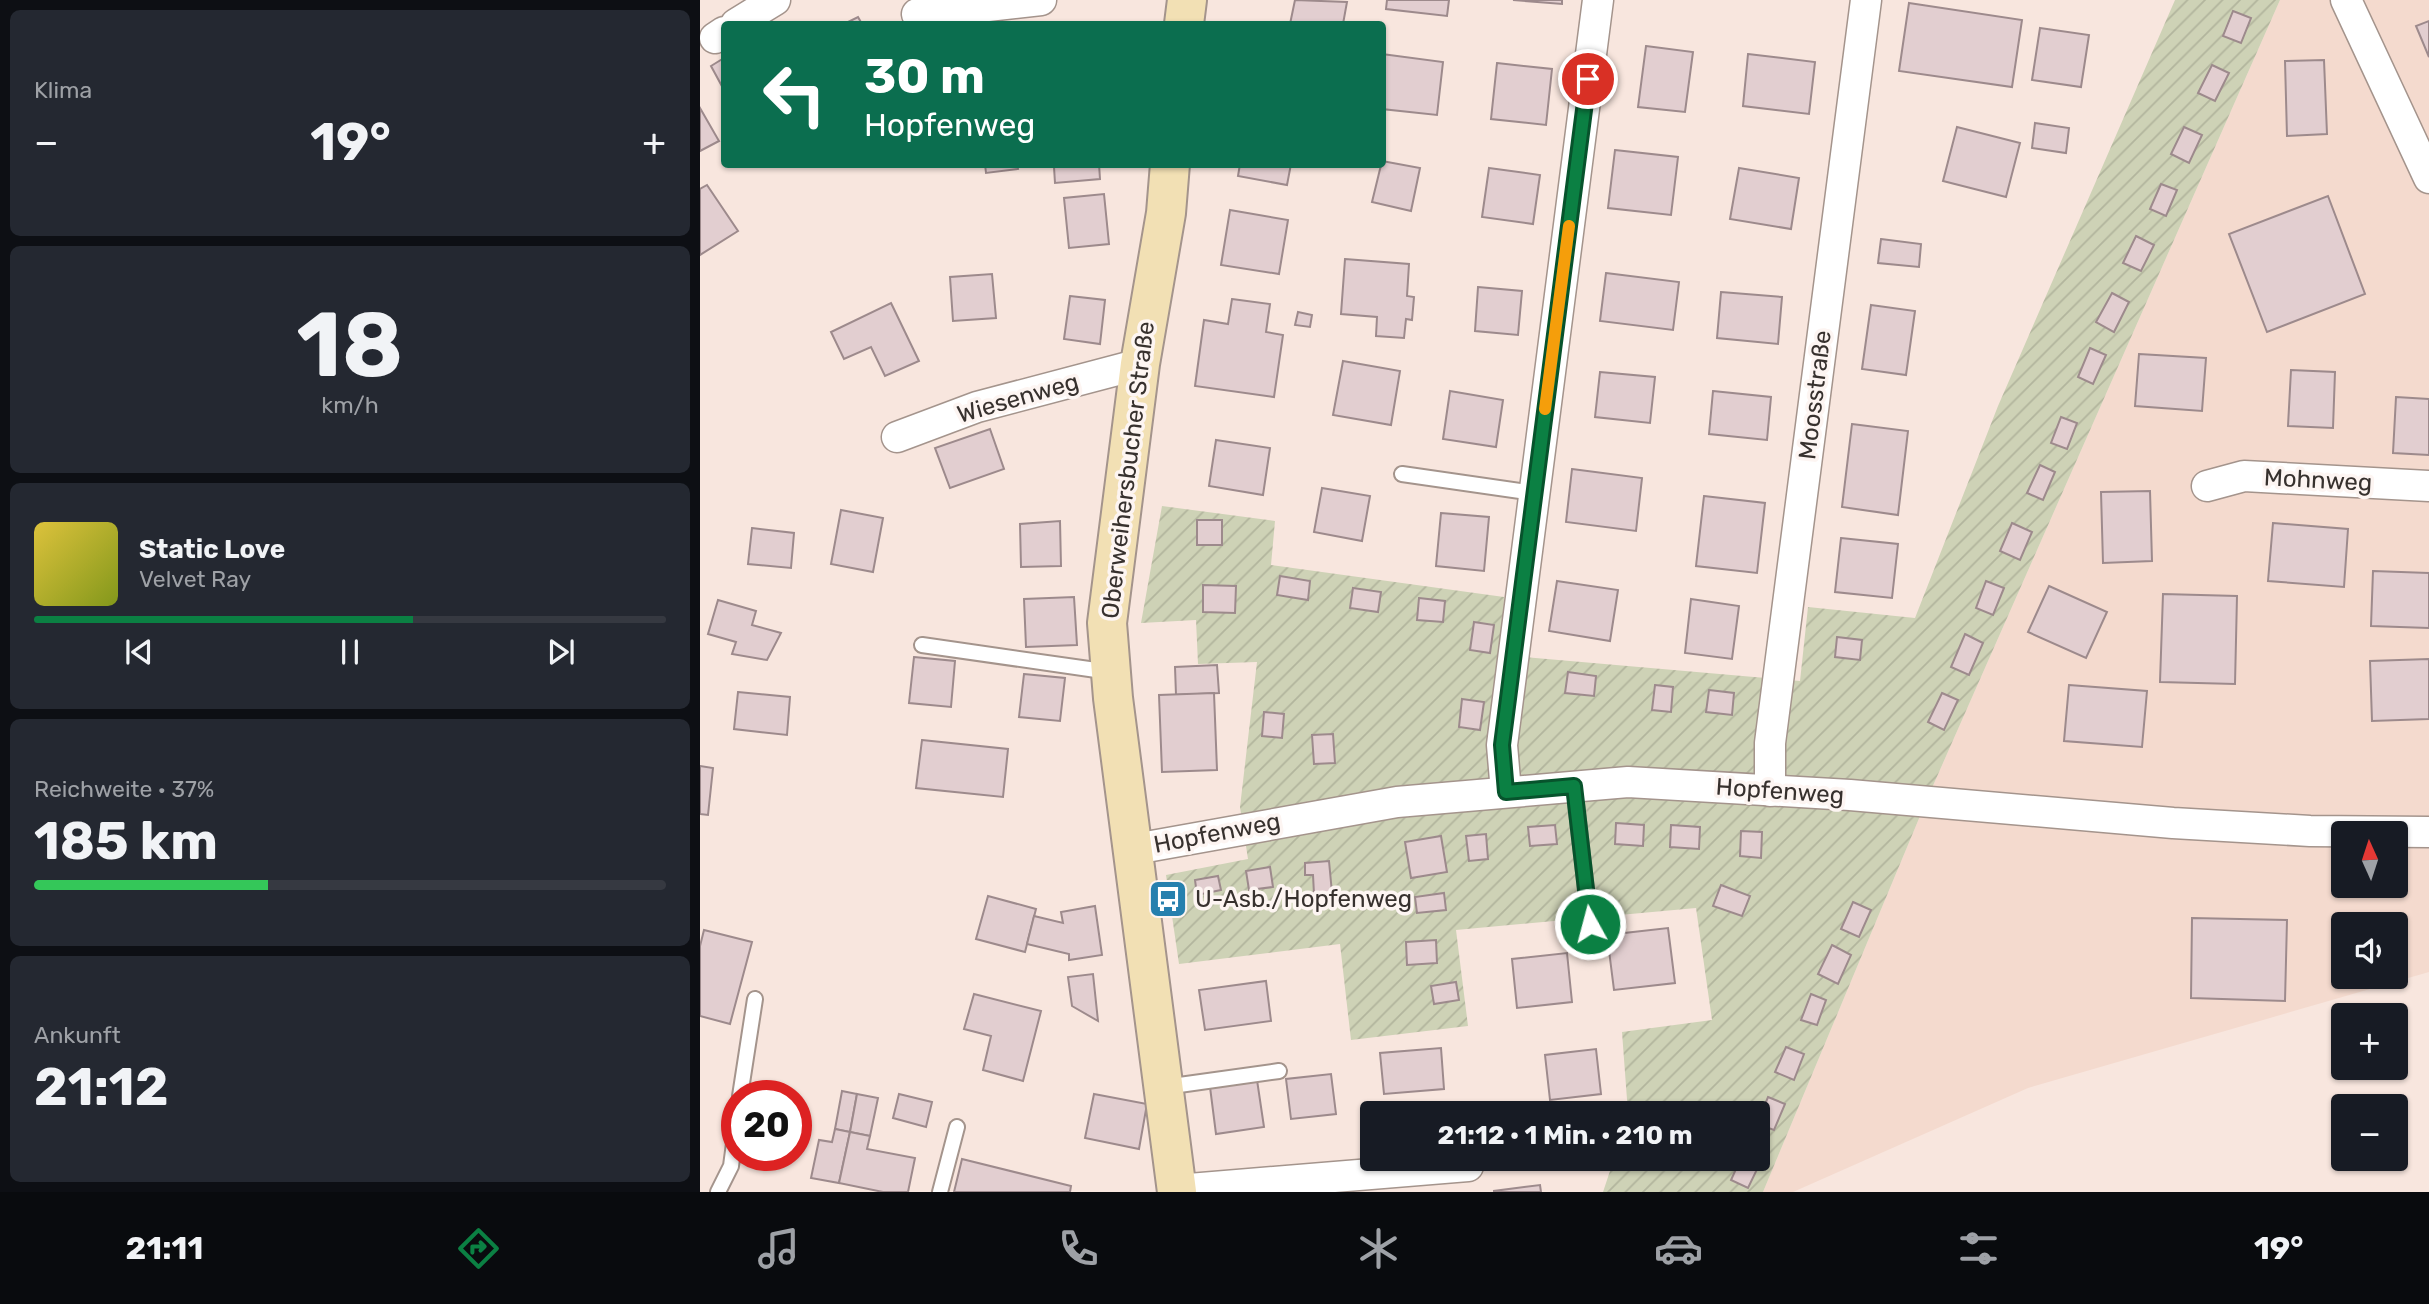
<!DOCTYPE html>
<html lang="de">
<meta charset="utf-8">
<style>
body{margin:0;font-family:Rubik,sans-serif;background:#242831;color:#f1f3f6;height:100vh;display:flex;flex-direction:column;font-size:26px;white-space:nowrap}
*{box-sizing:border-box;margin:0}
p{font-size:23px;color:#9ea1a6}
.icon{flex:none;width:38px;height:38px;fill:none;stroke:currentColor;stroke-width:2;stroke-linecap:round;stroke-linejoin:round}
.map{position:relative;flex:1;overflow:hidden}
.sheet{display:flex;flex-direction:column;gap:10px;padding:10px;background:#0d0f14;width:700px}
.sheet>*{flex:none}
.banner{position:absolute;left:21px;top:21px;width:665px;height:147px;border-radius:7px;box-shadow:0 2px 5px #0004;background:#0b6e4f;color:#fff;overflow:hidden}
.needle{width:46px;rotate:357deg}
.buttons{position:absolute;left:1631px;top:821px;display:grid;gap:14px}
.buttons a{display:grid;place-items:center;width:77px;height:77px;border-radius:7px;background:#171b24;box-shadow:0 2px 5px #0004;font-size:35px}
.speed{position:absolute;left:21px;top:1080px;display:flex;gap:14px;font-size:35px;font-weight:700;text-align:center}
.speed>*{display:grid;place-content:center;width:91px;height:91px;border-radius:50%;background:#171b24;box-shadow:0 2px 5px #0004;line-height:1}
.speed .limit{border:10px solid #d22;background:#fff;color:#111}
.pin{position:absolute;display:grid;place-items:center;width:60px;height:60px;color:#fff;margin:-30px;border:4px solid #fff;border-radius:50%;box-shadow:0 2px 7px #0007}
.me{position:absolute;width:77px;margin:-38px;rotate:353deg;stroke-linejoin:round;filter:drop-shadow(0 0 5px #0008)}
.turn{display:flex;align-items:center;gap:24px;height:147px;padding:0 28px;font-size:32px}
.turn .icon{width:91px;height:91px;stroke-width:2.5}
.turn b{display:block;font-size:49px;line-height:60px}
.big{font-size:52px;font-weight:700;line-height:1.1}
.sheet .widget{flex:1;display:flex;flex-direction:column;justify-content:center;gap:10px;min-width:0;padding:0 24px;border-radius:10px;background:#242831}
.sheet .dial{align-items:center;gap:0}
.dial b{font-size:91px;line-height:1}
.song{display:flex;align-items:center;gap:21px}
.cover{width:84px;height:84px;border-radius:10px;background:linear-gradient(135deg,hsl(50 70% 55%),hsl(70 70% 35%))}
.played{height:7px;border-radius:4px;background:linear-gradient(90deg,#0b8043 60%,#363941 60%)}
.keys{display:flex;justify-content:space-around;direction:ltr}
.heat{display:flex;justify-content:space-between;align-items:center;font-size:38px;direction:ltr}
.charge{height:10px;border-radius:5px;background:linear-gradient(90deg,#34c759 37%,#363941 0)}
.trip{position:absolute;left:660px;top:1101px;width:410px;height:70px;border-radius:7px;background:#171b24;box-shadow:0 2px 5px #0004;font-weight:700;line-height:70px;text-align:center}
.tabs{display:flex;height:112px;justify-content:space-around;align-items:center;background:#090b0e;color:#9ea1a6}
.tabs .icon{width:49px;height:49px}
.tabs .on{color:#0b8043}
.tabs b{font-size:32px;color:#f1f3f6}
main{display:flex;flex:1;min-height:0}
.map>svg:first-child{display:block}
</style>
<main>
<section class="sheet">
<div class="widget"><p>Klima</p>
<div class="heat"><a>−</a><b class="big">19°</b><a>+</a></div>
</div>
<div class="widget dial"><b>18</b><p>km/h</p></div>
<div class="widget">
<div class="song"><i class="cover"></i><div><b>Static Love</b><p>Velvet Ray</p></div></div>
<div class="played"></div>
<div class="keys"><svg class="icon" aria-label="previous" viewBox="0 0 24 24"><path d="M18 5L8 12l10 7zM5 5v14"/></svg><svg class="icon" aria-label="pause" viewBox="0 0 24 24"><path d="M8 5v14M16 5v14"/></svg><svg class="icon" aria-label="next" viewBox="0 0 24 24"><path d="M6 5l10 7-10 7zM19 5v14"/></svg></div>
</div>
<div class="widget"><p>Reichweite · 37%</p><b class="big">185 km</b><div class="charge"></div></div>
<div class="widget"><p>Ankunft</p><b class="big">21:12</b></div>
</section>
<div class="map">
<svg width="1729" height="1192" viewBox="0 0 1729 1192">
<defs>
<pattern id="garden-furrows" width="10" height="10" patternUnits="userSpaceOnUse" patternTransform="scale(1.75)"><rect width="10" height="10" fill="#ced2b6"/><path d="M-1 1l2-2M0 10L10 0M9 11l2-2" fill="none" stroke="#b2b59d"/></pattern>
</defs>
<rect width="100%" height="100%" fill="#f8e6de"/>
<path fill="#f4dace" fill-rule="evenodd" d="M1580,0h149v972l-401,116 -235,104h-30l165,-395zM1643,833h53v53h-53zM1643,924h53v52h-53z"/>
<path fill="url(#garden-furrows)" d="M1475,0h105l-352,797 -165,395h-160l11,-33 143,-1v-45h-129l-6,-81 90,-12 -16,-112 -240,22 12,96 -117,14 -11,-96 -161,20 -13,-89 82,-16 -8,-52 17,-145 -59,2 -2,-44 -55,3 21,-117 113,15 -4,44 233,32 -2,58 298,26 8,-74 107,11 83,-212z"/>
<g fill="#e2ced0" stroke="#9d8a8c" stroke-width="2">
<path d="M595,0l52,2 -4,22h-53z"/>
<path d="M687,0h62l-2,16 -61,-7z"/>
<path d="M813,0h49v4z"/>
<path d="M1209,3l113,17 -10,67 -113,-16z"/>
<path d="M1533,11l18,7 -10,25 -18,-7z"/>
<path d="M158,17l4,7h-18z"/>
<path d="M1729,21v36l-13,-31z"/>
<path d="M1340,28l49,7 -8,52 -49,-7z"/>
<path d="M946,46l47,6 -8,60 -47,-5z"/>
<path d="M682,54l61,8 -6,53 -55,-6z"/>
<path d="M1048,54l67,8 -6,52 -66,-8z"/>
<path d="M24,58v32l-13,-24z"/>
<path d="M1624,60l3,74 -40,2 -2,-75z"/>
<path d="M797,63l55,6 -6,56 -55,-6z"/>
<path d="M1512,65l17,8 -14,28 -17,-8z"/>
<path d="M0,108l19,33 -19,10z"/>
<path d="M1335,123l34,5 -3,25 -34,-5z"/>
<path d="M1257,127l63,16 -14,54 -63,-16z"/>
<path d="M1484,127l18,8 -13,28 -18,-9z"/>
<path d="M915,150l63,7 -7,58 -63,-7z"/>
<path d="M682,161l38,7 -9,43 -39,-9z"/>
<path d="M285,164h32l1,5 -32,4z"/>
<path d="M399,164l1,15 -45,4 -1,-16z"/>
<path d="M540,164h51l-4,21 -49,-9z"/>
<path d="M789,168l51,7 -7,49 -51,-7z"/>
<path d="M1039,168l60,10 -8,51 -61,-10z"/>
<path d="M1461,184l16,6 -11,26 -16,-7z"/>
<path d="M7,185l31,46 -38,24v-66z"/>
<path d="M404,194l5,50 -40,4 -5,-50z"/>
<path d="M1628,196l37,98 -98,38 -38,-98z"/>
<path d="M530,210l58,10 -9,54 -58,-9z"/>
<path d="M1436,236l18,9 -13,26 -18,-8z"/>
<path d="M1181,239l40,5 -2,23 -41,-4z"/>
<path d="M645,259l64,5 -2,32 7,1 -2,23 -6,-1 -2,19 -28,-2 1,-19 -36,-3z"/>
<path d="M906,273l73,9 -6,48 -73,-9z"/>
<path d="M292,274l4,44 -43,3 -3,-44z"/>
<path d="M778,287l44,4 -4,44 -43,-4z"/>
<path d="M1021,292l61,5 -4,47 -61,-6z"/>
<path d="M1412,293l17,9 -15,30 -18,-10z"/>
<path d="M370,296l35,4 -5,44 -36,-5z"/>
<path d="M532,299l38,5 -4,28 17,3 -9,62 -79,-11 9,-66 24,4z"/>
<path d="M191,303l28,58 -34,15 -14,-29 -27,12 -13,-27z"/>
<path d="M1171,305l44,6 -9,64 -44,-6z"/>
<path d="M598,312l14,3 -2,12 -15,-2z"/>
<path d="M1390,348l16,7 -13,29 -15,-7z"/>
<path d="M1439,354l67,4 -4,53 -67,-5z"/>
<path d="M643,361l57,10 -9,54 -58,-10z"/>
<path d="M1591,370l44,2 -2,56 -45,-2z"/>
<path d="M900,372l55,5 -5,46 -55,-6z"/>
<path d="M750,391l53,9 -7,47 -53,-8z"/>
<path d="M1013,391l58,6 -4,43 -58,-6z"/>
<path d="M1696,397l33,2v56l-36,-2z"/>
<path d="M1361,417l16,6 -10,26 -16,-6z"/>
<path d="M1152,424l56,7 -10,84 -56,-8z"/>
<path d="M290,429l14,40 -54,19 -15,-40z"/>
<path d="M516,440l54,8 -7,47 -54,-9z"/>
<path d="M1340,465l15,7 -12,28 -16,-7z"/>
<path d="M872,469l70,9 -6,53 -70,-9z"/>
<path d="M622,488l48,8 -8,45 -48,-9z"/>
<path d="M1450,491l2,70 -49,2 -2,-71z"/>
<path d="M1004,496l61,7 -8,70 -61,-7z"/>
<path d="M141,510l42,8 -10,54 -42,-8z"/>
<path d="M741,513l48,4 -5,54 -48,-5z"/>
<rect x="497" y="520" width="25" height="25"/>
<path d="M360,521l1,45 -40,1 -1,-43z"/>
<path d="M1312,523l20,9 -12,28 -20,-9z"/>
<path d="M1573,523l75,6 -4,58 -76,-6z"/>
<path d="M52,528l42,5 -3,35 -43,-4z"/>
<path d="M1141,538l57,6 -6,54 -57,-6z"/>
<path d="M1673,571l56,2v55l-58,-2z"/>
<path d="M580,576l30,5 -2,19 -31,-5z"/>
<path d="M857,581l61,9 -8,51 -61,-10z"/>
<path d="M1286,581l18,7 -11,27 -17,-7z"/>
<path d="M503,585l33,1 -1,27 -32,-1z"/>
<path d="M1349,586l58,26 -21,46 -58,-26z"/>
<path d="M653,588l28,4 -3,20 -28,-4z"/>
<path d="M1463,594l74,2 -2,88 -75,-2z"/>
<path d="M374,597l3,48 -51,2 -2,-48z"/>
<path d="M719,598l26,3 -2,21 -26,-2z"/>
<path d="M991,599l48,7 -7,53 -47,-6z"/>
<path d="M18,600l38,11 -4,14 29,8 -14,27 -35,-6 4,-12 -28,-8z"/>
<path d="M774,622l20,3 -4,28 -20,-3z"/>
<path d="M1265,634l18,9 -14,32 -18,-8z"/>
<path d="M1137,637l25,3 -2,20 -25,-3z"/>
<path d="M214,657l41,4 -4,46 -42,-4z"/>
<path d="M1729,659v60l-57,2 -2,-60z"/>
<path d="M517,665l2,28 -43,2 -1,-28z"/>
<path d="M868,672l28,4 -2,20 -29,-3z"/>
<path d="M324,674l41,4 -5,43 -41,-4z"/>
<path d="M955,685l18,2 -2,25 -19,-2z"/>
<path d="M1369,685l78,6 -5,56 -78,-6z"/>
<path d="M1009,690l25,3 -2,22 -26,-3z"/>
<path d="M38,692l52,5 -3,38 -53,-6z"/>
<path d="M514,693l3,77 -55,2 -3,-77z"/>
<path d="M1242,693l16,7 -14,30 -16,-8z"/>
<path d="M762,699l22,3 -4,28 -21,-3z"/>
<path d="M564,712l20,2 -2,24 -20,-2z"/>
<path d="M633,734l2,29 -21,1 -2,-29z"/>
<path d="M222,740l86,9 -5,48 -87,-9z"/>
<path d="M0,766l13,2 -5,47 -8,-1z"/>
<path d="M916,823l28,2 -1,21 -28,-2z"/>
<path d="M855,825l2,19 -27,2 -2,-19z"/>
<path d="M971,825l29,2 -1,22 -29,-2z"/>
<path d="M1041,831l21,1 -1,26 -21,-2z"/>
<path d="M786,834l2,25 -19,2 -3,-25z"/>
<path d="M741,836l6,36 -36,6 -6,-36z"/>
<path d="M629,861l3,32 -18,1 -1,-19h-8v-12z"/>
<path d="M570,867l3,20 -24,3 -3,-19z"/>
<path d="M518,876l3,14 -24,5 -2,-15z"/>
<path d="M1021,885l29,11 -8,20 -29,-10z"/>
<path d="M744,893l2,17 -29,3 -2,-16z"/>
<path d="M288,896l48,13 -11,43 -49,-13z"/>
<path d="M1153,902l18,8 -12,27 -18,-8z"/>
<path d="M395,906l7,49 -33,5v-6l-42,-10 7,-28 29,7 -2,-11z"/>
<path d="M1492,918l95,2 -2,81 -94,-3z"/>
<path d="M968,928l7,55 -61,7 -7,-55z"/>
<path d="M4,930l48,12 -22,82 -30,-8v-70z"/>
<path d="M736,940l1,23 -30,2 -1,-23z"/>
<path d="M1132,945l19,10 -13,29 -20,-10z"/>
<path d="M867,953l5,49 -55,6 -5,-49z"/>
<path d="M393,974l5,47 -26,-15 -4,-29z"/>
<path d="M566,981l5,40 -66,9 -6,-40z"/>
<path d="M756,982l3,18 -25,4 -3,-18z"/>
<path d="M274,994l67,17 -18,70 -40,-11 8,-34 -27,-7z"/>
<path d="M1111,994l15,6 -9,25 -16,-5z"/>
<path d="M1086,1047l18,7 -10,26 -19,-8z"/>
<path d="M741,1048l3,41 -60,5 -4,-41z"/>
<path d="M896,1049l5,45 -51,6 -5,-45z"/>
<path d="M631,1074l5,40 -45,5 -5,-40z"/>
<path d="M557,1080l7,47 -48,7 -6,-47z"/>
<path d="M53,1089l31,7h-32z"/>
<path d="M142,1091l15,3 -7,38 -15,-3z"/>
<path d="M157,1094l21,4 -8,38 -20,-4z"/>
<path d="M199,1094l33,8 -6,25 -33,-9z"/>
<path d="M394,1094l53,10 -8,45 -54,-11z"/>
<path d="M1068,1097l17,7 -11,26 -17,-6z"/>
<path d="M135,1129l15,3 -11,51 -28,-5 8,-38 13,2z"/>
<path d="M150,1132l20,4 -3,13 48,9 -7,34h-25l-44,-9z"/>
<path d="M1057,1157l5,2 -14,29 -17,-8 10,-22z"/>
<path d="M262,1159l109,27 -1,6h-116z"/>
<path d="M840,1185l1,7h-47v-1z"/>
</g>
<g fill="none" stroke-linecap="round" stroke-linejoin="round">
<g stroke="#a4948c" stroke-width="18">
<g id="lane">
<path d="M702,474l132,19"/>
<path d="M222,645l188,27"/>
<path d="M874,786l16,138"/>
<path d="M465,1087l114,-16"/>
<path d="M40,1096l15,-97"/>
<path d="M18,1192l13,-26 6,-45"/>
<path d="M240,1192l17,-65"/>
</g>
</g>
<g stroke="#a4948c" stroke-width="33">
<g id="street">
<path d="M1646,0l83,178"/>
<path d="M217,14l124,-14"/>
<path d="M36,24l39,-24"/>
<path d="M15,38l9,-6"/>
<path d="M197,437l80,-30 163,-43"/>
<path d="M1507,486l37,-10 185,10"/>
<path d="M1070,791v-48l96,-743"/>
<path d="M806,792l-4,-47 96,-745"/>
<path d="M435,849l262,-47 231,-20 222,13 323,28 137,8 119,1"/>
<path d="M477,1190l291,-24"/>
</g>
</g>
<g stroke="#a4948c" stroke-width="42">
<g id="secondary">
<path d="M484,24l3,-24"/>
<path d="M470,164l-4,49 -26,151 -33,259 6,75 64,494"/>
</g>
</g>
<use href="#lane" stroke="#fff" stroke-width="14"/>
<use href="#street" stroke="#fff" stroke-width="30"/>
<use href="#secondary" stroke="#f2e0b4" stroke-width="38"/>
</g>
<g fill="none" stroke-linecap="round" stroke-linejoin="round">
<g stroke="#07532c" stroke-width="18">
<path id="route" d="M888,79l-86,666 4,47 68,-6 16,138"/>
</g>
<use href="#route" stroke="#0b8043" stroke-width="12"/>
<path stroke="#f59e0b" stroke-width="12" d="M845,409l24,-183"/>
</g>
<defs>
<g id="bus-square" transform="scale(2.0125)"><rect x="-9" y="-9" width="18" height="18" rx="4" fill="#2680ae" stroke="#fdf5f2"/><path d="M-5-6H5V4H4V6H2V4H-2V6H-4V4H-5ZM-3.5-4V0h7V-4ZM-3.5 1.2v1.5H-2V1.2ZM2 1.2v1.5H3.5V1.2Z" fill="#fff"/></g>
</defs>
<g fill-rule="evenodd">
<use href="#bus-square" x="468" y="899"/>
</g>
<g text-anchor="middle" stroke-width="7" stroke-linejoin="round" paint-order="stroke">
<g font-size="24" fill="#37312e" stroke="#fdf5f2">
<text transform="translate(1115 395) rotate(-83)" y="8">Moosstraße</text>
<text transform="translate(318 398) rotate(-16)" y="8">Wiesenweg</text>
<text transform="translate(428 470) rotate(-83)" y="8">Oberweihersbucher Straße</text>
<text transform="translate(1618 480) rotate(3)" y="8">Mohnweg</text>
<text transform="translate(1080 791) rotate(4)" y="8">Hopfenweg</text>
<text transform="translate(517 833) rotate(-11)" y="8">Hopfenweg</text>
</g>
<g font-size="24" fill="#37312e" stroke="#fdf5f2" text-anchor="start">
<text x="495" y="907">U-Asb./Hopfenweg</text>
</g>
</g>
</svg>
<div class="buttons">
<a><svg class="needle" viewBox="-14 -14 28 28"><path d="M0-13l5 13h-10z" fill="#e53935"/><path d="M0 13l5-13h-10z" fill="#9ea1a6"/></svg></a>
<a><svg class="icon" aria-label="sound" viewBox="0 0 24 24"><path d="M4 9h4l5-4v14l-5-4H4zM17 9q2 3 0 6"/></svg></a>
<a>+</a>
<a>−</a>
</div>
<div class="speed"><div class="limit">20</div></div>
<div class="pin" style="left:888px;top:79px;background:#d93025"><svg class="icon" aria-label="arrive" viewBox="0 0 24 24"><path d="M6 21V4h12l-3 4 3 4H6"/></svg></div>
<svg class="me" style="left:890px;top:924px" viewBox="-20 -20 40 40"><circle r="17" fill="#0b8043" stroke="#fff" stroke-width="3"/><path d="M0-11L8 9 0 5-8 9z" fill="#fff"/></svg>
<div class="trip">21:12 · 1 Min. · 210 m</div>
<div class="banner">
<div class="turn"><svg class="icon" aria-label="left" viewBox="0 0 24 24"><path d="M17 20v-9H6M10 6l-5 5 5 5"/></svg><div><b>30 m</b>Hopfenweg</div></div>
</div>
</div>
</main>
<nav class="tabs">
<b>21:11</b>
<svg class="icon on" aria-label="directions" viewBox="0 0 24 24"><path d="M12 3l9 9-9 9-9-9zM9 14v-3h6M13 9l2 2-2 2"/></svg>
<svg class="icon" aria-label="music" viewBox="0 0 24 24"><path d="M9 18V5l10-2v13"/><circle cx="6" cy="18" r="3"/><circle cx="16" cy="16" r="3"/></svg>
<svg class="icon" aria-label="phone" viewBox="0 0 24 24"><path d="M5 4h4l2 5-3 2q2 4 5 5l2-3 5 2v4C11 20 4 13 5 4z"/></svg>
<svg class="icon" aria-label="climate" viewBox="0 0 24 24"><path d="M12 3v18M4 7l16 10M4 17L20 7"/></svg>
<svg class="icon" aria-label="car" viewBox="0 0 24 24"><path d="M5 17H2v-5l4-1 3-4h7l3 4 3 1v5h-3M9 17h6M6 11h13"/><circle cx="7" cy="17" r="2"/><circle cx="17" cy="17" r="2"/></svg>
<svg class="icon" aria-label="filters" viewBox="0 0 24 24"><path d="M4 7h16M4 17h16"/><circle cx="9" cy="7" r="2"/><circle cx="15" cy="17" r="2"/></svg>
<b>19°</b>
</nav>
